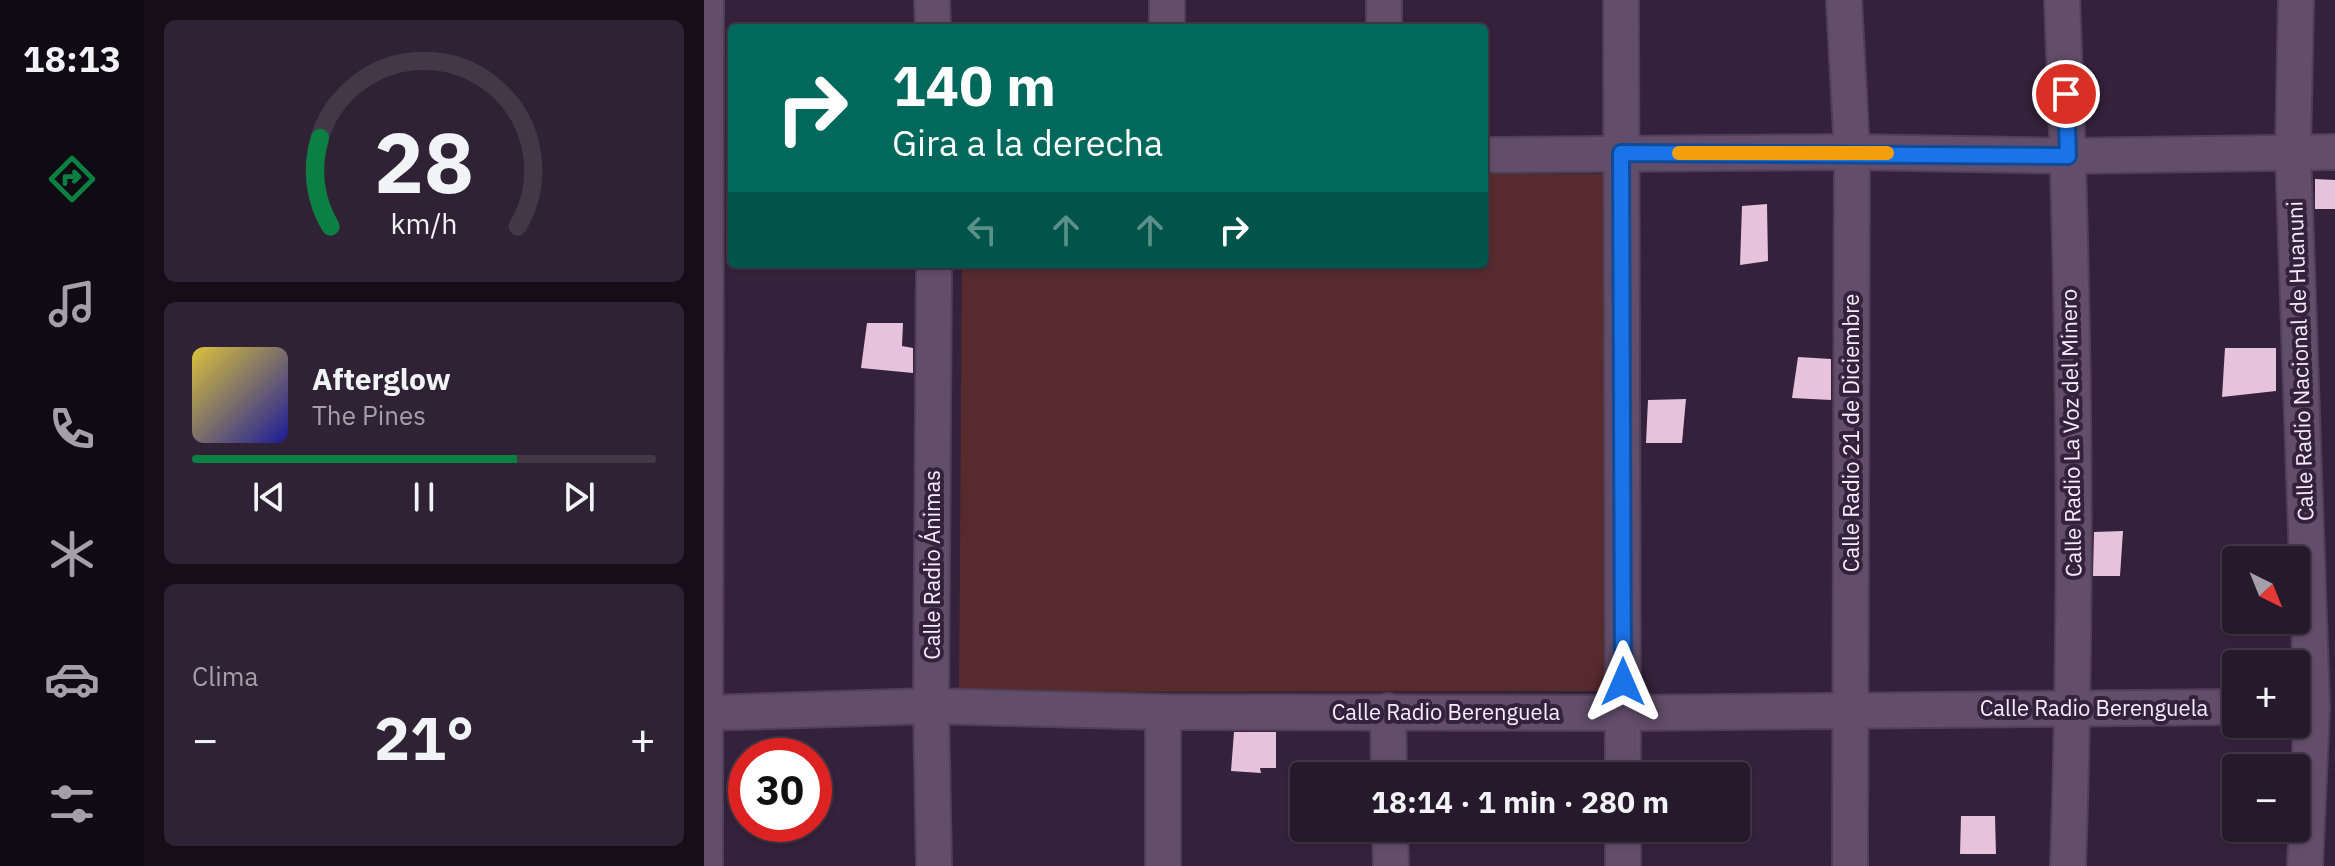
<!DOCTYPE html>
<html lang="es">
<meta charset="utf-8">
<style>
body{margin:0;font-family:"IBM Plex Sans",sans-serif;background:#2f2234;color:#f1f3f6;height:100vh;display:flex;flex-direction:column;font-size:30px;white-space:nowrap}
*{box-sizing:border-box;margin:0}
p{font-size:26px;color:#a4a0a9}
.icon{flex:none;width:44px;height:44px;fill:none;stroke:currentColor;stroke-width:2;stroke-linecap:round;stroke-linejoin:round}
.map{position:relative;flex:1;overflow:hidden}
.panel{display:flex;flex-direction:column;gap:20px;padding:20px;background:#150e18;width:560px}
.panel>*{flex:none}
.banner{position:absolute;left:24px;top:24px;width:760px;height:244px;border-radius:8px;box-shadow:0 2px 6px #0004,0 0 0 2px #433848;background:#00695c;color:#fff;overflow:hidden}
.needle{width:52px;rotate:137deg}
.controls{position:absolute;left:1518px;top:546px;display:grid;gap:16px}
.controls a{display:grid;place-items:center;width:88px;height:88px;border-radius:8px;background:#27192c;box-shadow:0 2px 6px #0004,0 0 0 2px #433848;font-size:40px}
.speed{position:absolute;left:24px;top:738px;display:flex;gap:16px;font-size:40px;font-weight:700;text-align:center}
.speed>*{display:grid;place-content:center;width:104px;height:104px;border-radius:50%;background:#27192c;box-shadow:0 2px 6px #0004,0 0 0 2px #433848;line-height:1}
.speed .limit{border:12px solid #d22;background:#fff;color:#111}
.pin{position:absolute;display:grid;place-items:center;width:68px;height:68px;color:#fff;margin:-34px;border:4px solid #fff;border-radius:50%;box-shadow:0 2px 8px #0007}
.me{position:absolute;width:88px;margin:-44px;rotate:0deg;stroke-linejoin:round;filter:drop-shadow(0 0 6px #0008)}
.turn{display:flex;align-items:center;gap:28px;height:168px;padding:0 32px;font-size:36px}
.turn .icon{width:104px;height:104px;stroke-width:2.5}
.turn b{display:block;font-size:56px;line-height:68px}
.lanes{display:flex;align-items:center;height:76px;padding:0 32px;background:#0003;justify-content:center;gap:40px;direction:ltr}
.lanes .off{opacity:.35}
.big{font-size:60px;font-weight:700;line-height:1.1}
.panel .tile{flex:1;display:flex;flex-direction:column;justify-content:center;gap:12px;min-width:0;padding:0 28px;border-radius:12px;background:#2f2234}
.panel .dial{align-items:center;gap:0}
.dial svg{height:208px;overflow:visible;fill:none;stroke:#433848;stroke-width:7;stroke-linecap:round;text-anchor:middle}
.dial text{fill:#f1f3f6;stroke:none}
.song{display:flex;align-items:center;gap:24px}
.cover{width:96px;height:96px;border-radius:12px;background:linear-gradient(135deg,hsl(50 70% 55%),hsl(240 70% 35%))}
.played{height:8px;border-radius:4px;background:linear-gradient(90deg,#0b8043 70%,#433848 70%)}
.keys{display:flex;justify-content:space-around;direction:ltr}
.heat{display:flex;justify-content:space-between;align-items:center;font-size:44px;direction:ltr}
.trip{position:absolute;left:586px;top:762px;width:460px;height:80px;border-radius:8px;background:#27192c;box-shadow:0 2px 6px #0004,0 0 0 2px #433848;font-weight:700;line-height:80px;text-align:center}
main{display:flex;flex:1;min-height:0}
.dock{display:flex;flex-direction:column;width:144px;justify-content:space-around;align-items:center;background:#100a12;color:#a4a0a9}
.dock .icon{width:56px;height:56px}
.dock .on{color:#0b8043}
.dock b{font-size:36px;color:#f1f3f6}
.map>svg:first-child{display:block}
</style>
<main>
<nav class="dock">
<b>18:13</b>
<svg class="icon on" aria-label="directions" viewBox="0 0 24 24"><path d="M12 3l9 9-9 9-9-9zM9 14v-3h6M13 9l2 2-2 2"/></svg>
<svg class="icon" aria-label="music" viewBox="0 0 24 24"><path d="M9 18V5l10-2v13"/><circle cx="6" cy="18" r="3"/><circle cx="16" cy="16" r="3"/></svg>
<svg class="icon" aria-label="phone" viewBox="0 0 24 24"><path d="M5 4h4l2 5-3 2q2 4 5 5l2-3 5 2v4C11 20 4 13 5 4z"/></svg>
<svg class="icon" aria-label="climate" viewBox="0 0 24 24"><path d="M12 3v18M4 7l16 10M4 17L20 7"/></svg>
<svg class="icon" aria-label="car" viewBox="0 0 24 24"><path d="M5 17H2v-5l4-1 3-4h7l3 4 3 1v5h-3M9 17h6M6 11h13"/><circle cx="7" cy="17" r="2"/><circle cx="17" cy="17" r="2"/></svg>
<svg class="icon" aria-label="filters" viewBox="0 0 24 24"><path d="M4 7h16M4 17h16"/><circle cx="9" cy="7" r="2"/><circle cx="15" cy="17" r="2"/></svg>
</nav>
<section class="panel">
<div class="tile dial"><svg viewBox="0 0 100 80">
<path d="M14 69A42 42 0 1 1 86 69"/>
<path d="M14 69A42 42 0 0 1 10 35" stroke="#0b8043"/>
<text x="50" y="56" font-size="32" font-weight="700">28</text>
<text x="50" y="72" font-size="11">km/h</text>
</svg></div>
<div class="tile">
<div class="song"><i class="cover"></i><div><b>Afterglow</b><p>The Pines</p></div></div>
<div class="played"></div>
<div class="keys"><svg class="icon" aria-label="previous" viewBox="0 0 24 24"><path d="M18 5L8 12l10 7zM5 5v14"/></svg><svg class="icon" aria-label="pause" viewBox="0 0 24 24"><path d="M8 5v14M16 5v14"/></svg><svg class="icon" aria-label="next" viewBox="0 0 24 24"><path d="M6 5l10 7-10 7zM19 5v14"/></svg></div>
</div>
<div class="tile"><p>Clima</p>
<div class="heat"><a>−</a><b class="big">21°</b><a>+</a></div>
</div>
</section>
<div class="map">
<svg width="1631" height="866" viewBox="0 0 1631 866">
<rect width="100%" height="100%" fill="#34213b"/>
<path fill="#572b2e" d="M780,174h123l-3,517 -645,1 3,-428h522z"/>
<g fill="#e6c2dc">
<path d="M1611,179l20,1v29h-20z"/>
<path d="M1063,204l1,57 -28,4 2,-59z"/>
<path d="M163,323h36l-1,23 11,2v25l-52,-5z"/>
<path d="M1521,348h51v43l-54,6z"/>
<path d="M1094,357l33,2v41l-39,-2z"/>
<path d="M982,399l-4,44h-36l2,-43z"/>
<path d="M1419,531l-3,45h-27l1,-44z"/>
<path d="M530,732h42v36h-16l1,5 -30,-2z"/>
<path d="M1257,816h34l1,38h-36z"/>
</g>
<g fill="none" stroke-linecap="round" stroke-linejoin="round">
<g stroke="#503f56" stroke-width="38">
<g id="minor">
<path d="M228,0l1,28"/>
<path d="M463,0v28"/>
<path d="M680,0v28"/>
<path d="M917,0l2,776"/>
<path d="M1140,0l8,152 -2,714"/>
<path d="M1358,0c12,288 16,578 6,866"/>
<path d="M1592,0l-3,152 19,555 -7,159"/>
<path d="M780,155l368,-3 216,4 267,-4"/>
<path d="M684,711l1,65"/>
<path d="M459,712v154"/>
<path d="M0,713l227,-7 232,6 461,1 612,-6"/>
<path d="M686,828l1,38"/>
<path d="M1,866l1,-866"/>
<path d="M230,866l-3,-160 3,-442"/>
<path d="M919,866v-38"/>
</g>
</g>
<use href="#minor" stroke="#624d6a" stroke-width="34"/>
</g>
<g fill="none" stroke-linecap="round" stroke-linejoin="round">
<g stroke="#114b97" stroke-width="20">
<path id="route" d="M919,682l-2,-529 447,3 -2,-62"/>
</g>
<use href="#route" stroke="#1a73e8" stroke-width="14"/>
<path stroke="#f59e0b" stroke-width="14" d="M975,153h208"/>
</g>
<g text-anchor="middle" stroke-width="8" stroke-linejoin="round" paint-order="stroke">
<g font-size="22" fill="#f7ebfc" stroke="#34213b">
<text transform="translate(1596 361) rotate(-92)" y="8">Calle Radio Nacional de Huanuni</text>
<text transform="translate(1147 433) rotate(-90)" y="8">Calle Radio 21 de Diciembre</text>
<text transform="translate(1367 433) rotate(-91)" y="8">Calle Radio La Voz del Minero</text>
<text transform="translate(228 565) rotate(-90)" y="8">Calle Radio Ánimas</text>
<text x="1390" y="716">Calle Radio Berenguela</text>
<text x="742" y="720">Calle Radio Berenguela</text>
</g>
</g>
</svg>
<div class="controls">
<a><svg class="needle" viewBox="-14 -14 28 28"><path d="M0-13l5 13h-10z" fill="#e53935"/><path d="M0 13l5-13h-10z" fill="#a4a0a9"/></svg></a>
<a>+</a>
<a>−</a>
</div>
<div class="speed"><div class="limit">30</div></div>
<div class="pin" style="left:1362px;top:94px;background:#d93025"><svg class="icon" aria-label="arrive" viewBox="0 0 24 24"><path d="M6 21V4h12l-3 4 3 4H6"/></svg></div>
<svg class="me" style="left:919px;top:682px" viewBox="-20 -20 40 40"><path d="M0-17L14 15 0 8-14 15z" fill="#1a73e8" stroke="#fff" stroke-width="4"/></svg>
<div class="trip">18:14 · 1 min · 280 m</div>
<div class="banner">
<div class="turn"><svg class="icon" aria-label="right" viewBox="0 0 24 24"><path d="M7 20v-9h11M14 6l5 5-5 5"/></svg><div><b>140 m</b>Gira a la derecha</div></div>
<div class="lanes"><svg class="icon off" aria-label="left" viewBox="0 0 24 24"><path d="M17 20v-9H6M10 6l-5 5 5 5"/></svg><svg class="icon off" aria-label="ahead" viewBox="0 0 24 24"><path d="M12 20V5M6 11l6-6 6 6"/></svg><svg class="icon off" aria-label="ahead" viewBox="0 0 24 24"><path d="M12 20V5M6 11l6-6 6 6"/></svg><svg class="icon" aria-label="right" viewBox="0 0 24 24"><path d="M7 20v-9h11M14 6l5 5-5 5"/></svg></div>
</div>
</div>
</main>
